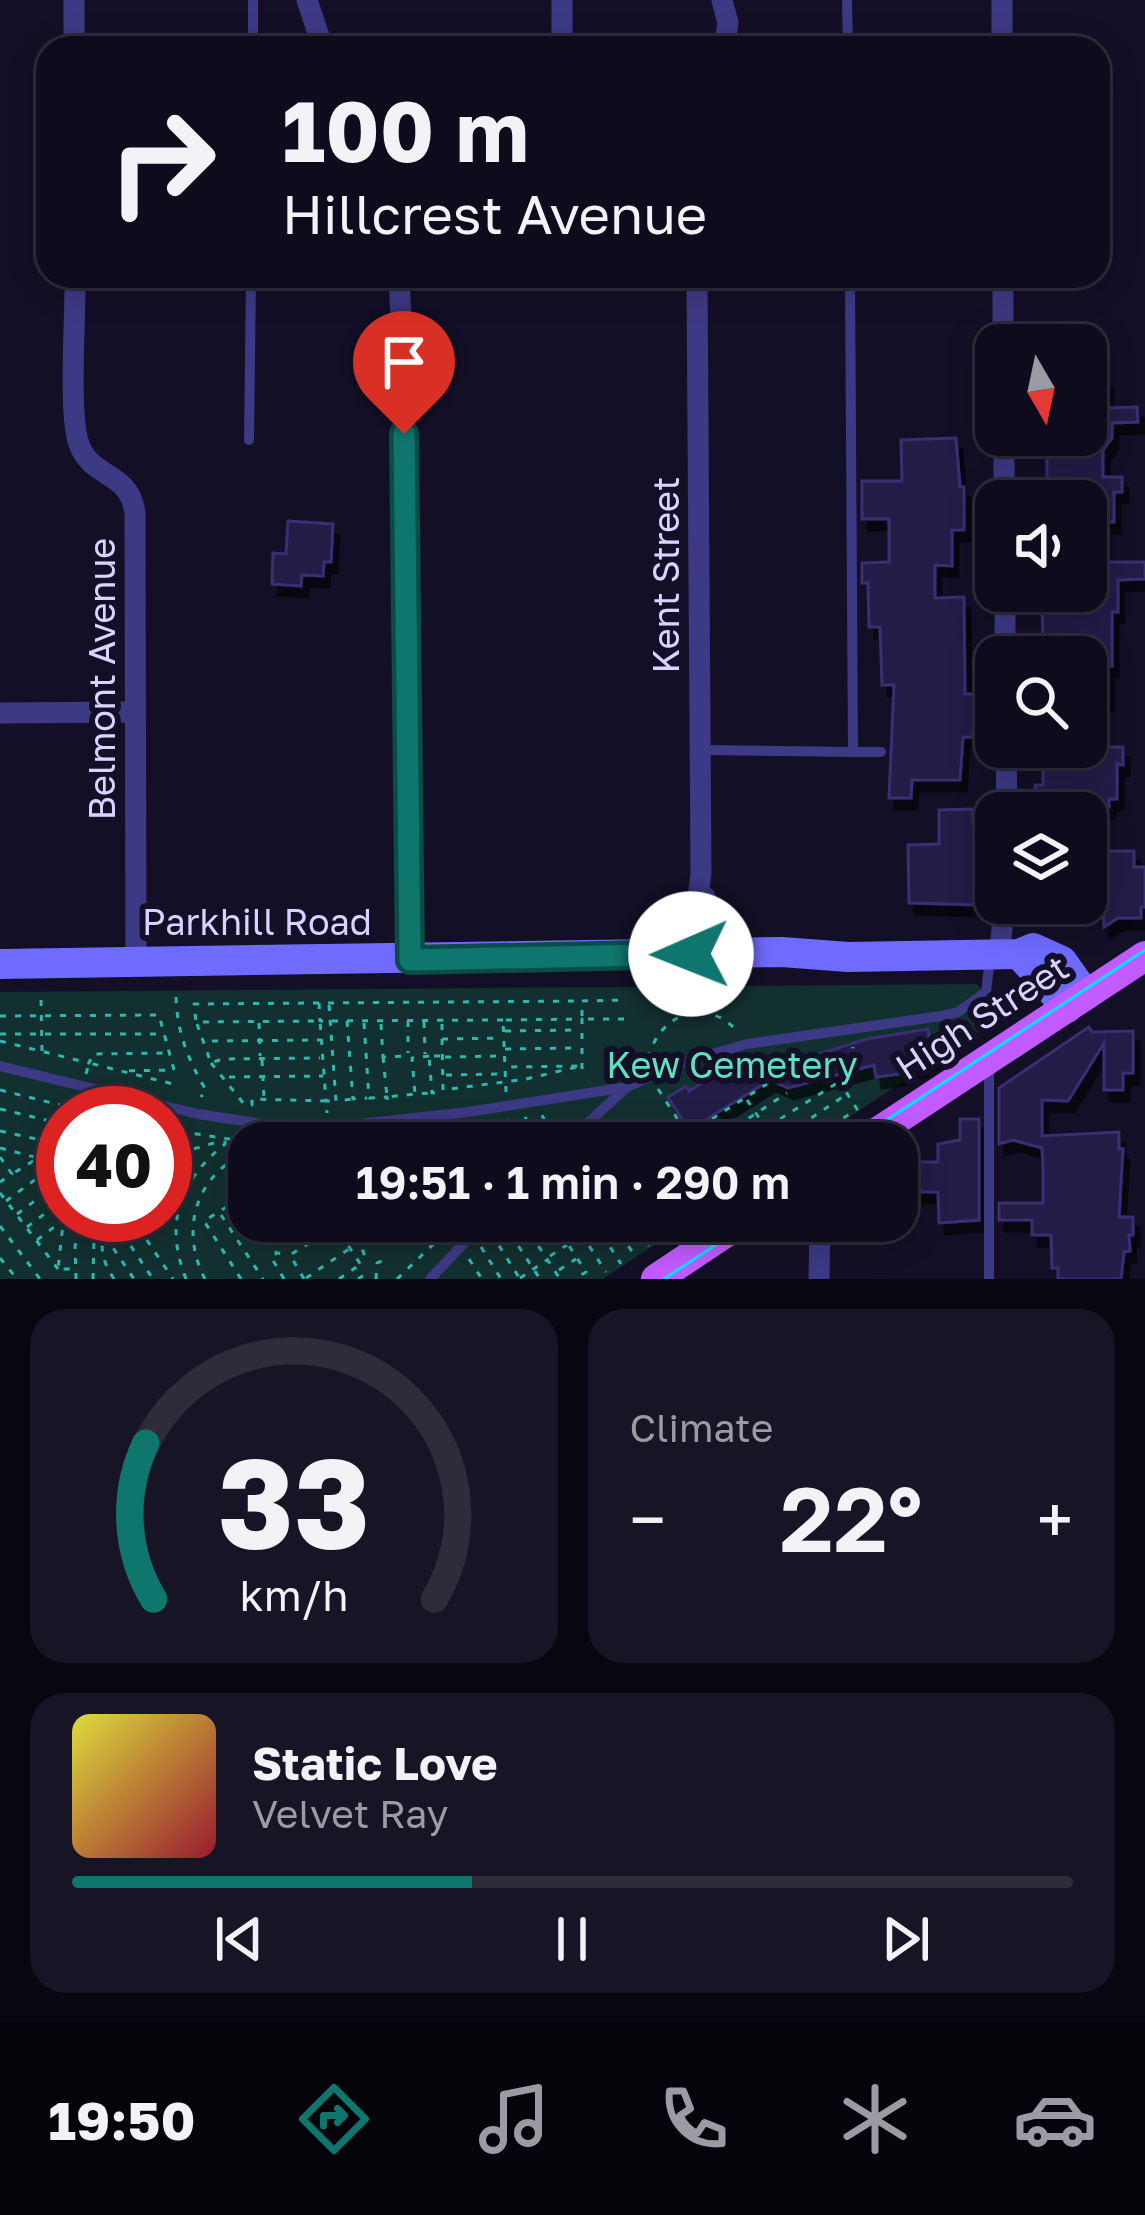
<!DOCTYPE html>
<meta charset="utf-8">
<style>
body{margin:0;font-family:"Golos Text",sans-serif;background:#171425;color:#f1f3f6;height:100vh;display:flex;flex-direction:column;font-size:45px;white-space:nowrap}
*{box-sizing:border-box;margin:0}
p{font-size:39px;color:#9b9ba3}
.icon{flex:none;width:66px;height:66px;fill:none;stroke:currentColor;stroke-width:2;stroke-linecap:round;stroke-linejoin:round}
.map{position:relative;height:1279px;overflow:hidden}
.panel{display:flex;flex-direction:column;gap:30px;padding:30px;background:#08060f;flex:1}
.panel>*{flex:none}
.hud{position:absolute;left:36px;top:36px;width:1074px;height:252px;border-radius:36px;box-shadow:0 6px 30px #0003,0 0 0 3px #2e2b3b;background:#0e0b1c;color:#f1f3f6;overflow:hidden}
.needle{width:78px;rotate:171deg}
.fabs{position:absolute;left:975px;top:324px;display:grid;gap:24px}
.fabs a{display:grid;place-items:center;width:132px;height:132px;border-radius:24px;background:#0e0b1c;box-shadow:0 6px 30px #0003,0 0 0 3px #2e2b3b;font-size:60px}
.speed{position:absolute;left:36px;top:1086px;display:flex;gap:24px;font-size:60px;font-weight:700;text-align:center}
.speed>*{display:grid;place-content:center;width:156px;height:156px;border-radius:50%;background:#0e0b1c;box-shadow:0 6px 30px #0003,0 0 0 3px #2e2b3b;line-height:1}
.speed .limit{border:18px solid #d22;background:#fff;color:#111}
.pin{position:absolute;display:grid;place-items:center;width:102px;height:102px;color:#fff;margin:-123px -51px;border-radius:50% 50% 50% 0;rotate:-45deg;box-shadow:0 0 12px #0007}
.pin .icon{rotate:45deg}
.me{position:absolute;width:132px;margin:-66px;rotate:269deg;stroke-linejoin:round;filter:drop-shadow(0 0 9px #0008)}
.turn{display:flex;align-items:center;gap:42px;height:252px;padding:0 48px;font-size:54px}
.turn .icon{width:156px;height:156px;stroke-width:2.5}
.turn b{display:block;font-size:84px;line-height:102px}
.big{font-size:90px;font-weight:600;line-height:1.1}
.panel .tile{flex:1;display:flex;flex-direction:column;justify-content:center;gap:18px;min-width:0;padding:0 42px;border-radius:36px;background:#171425}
.panel .dial{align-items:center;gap:0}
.dial svg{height:312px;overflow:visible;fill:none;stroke:#2e2b3b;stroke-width:7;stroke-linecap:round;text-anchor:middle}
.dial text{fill:#f1f3f6;stroke:none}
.song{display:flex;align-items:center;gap:36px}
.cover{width:144px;height:144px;border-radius:18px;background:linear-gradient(135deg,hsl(60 70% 55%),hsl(350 70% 35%))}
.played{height:12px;border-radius:6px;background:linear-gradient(90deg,#0f766e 40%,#2e2b3b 40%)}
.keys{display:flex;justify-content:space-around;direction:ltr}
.heat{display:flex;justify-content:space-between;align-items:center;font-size:66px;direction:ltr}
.panel .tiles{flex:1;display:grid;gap:30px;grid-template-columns:1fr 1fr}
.tile:last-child{grid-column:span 2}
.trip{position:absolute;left:228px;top:1122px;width:690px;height:120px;border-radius:36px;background:#0e0b1c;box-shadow:0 6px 30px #0003,0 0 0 3px #2e2b3b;font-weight:600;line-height:120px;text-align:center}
.tabs{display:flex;height:192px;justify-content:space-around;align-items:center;background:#06040b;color:#9b9ba3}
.tabs .icon{width:84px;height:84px}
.tabs .on{color:#0f766e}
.tabs b{font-size:54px;color:#f1f3f6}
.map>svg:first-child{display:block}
</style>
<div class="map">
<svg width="1145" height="1279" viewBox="0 0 1145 1279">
<defs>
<filter id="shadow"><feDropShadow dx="6" dy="11" stdDeviation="0" flood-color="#0009"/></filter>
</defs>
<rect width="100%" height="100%" fill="#130f26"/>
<path fill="#12302f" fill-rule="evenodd" d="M977,984l25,32 -192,127h-561v78h442l-88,58h-603v-287zM63,1113h102v102h-102z"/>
<g fill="#241b47" stroke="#3b2d73" stroke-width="3" filter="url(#shadow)">
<path d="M1086,377h21l-1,31 31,-1 1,15 -26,1v15l-9,12v27h19v15h-8v30h-11v40h42v17l-27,1v32h-6v54h-5v33l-21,1v-43h-43l-1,-66h44v-90h-42l-1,-22h4v-44h39z"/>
<path d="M956,438l4,49h4v43h-12v36l-17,-1v33l29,-1 1,97h9l-1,43h-10l-3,43h-48l-1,18h-22l5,-113h-12l-2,-58h-11l-1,-44h-6v-20l27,-1v-43h-27v-38h40l-1,-41z"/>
<path d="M288,521l45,3 -2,38h-7l-1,14 -21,-1 -1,11 -29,-2 1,-31 13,1z"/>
<path d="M1043,747h80v18l-6,-1v35h-8v8l-73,6 -1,-28h8z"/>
<path d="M972,809l8,96 -71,-2 -1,-58 31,-1v-34z"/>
<path d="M1104,842v9h30v16h11v40h-4v11h-23l-14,9 -1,-17h-17v-67z"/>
<path d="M1089,1027l3,5 41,-1v42h-10v17h-19v-47l-36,58 -26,-1v36l77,-4v17h4l-4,68h14v18h-4l1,16 -6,1 -3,27h-63v-11h-6l-1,-33h-19v-15h-33v-17h44v-36l-1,-19 -29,-8 -14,4v-56z"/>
<path d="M928,1029l4,29 -10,2v5l-16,3 1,5 -31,4 -2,-12 -86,23 -18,-8 -81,50 -21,-33 18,-11 3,5 32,-20 10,-4 3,5 18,-11 24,-5 17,6 74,-23z"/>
<path d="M960,1119h19v101l-40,3 -1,-31h-37l1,-30h36v-18l22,-4z"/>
</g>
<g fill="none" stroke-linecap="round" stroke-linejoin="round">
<g stroke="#2fb8b0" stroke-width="3" stroke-dasharray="6 9" stroke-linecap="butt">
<path d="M176,997c1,35 12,63 30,93l-5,7"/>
<path d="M41,1000l1,51"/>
<path d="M319,1003l-125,1 2,18 124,-1 6,80h10"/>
<path d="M329,1005l7,96 17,-2"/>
<path d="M0,1016l159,-1 15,55 -53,1"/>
<path d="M624,1019h-42v-18l44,-1"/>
<path d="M503,1020l-183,1 -1,-18 263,-2"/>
<path d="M347,1021l6,78 14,-1"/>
<path d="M408,1021v32"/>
<path d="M424,1022l1,32"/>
<path d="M259,1023l1,33"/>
<path d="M364,1023l5,75 18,-1 1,11"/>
<path d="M197,1024l14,39 11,-4 98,-1"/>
<path d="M381,1024l2,33 25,-1"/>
<path d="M442,1024v15l59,-1"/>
<path d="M505,1031l74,-1"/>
<path d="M0,1034h160"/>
<path d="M442,1039l1,51 83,-11 55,-13 -77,1"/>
<path d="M0,1041l89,22 4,-9 73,-1"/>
<path d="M212,1041l109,-1"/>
<path d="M505,1049l74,-1"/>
<path d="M429,1056l-17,2 3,36 17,-1"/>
<path d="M440,1056h-11l3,37 10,-2"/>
<path d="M383,1057l4,40 28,-3"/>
<path d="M445,1057l57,-1"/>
<path d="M649,1058c8,-42 55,-62 86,-29"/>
<path d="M262,1060l2,38"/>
<path d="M211,1063l33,41 8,1v-6l74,2 1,12"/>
<path d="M86,1074l3,-11 84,21"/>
<path d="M446,1075l56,-1"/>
<path d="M229,1077l94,-1"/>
<path d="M658,1089l35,54"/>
<path d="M0,1090l92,23"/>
<path d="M506,1092l-3,-72 79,-1v59"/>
<path d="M747,1100l28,42"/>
<path d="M0,1109l63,15"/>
<path d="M542,1115l11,24"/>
<path d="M525,1117l13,26"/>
<path d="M507,1119l12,24"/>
<path d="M491,1122l10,21"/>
<path d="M474,1125l8,18"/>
<path d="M456,1127l8,16"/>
<path d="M439,1128l7,15"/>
<path d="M165,1129l89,14"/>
<path d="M0,1131l41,9"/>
<path d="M425,1131l4,12"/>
<path d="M165,1140l10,-3 3,-13"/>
<path d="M642,1143l35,-22"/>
<path d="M674,1143l93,-59"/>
<path d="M711,1143l76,-50"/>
<path d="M742,1143l95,-60"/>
<path d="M774,1143l73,-49"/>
<path d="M806,1143l51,-34 -18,-28 11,-4 3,-30"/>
<path d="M0,1148l38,10 -26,16"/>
<path d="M0,1157l12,17 -12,8"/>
<path d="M165,1157l56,-16"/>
<path d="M0,1193l58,76"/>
<path d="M6,1201l45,-33 12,4"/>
<path d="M235,1204l24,38"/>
<path d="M17,1214l46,-34"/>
<path d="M64,1215l-6,54h17"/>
<path d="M130,1215l43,64"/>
<path d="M221,1215l42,64"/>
<path d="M114,1221l39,58"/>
<path d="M267,1221l7,11"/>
<path d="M289,1221l1,2"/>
<path d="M332,1221l29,44"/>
<path d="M353,1221l14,42"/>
<path d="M445,1221l8,14"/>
<path d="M502,1221l38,58"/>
<path d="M522,1221l38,58"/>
<path d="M553,1221l33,51 -11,7"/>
<path d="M573,1221l33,51"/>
<path d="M583,1221l5,5"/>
<path d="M612,1221l23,35"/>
<path d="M631,1221l18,25"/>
<path d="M651,1221l10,16"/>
<path d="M594,1222l27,42"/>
<path d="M0,1226l40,53"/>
<path d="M27,1227l36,-27"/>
<path d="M491,1233l29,46"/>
<path d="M105,1236l29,43"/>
<path d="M268,1238l8,14"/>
<path d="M37,1240l21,-16"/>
<path d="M537,1244l21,-13"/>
<path d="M481,1247l20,32"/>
<path d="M550,1256l17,-11"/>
<path d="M0,1258l17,21"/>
<path d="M469,1259l13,20"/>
<path d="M559,1270l17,-11"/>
<path d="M306,1278l43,-29"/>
<path d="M520,1278l27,-18"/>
<path d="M76,1279l-1,-33 8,-31"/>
<path d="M93,1279l1,-43 7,-21"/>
<path d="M114,1279c-16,-24 -17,-44 5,-64"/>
<path d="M186,1279c-22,-56 -7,-98 39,-135v-5"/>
<path d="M205,1279c-26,-50 -9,-105 44,-128"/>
<path d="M241,1279l-37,-58 45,-28"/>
<path d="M284,1279l-13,-22 6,-4 11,2"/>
<path d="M304,1279l-14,-24 24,-15 -7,-11 5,-4 -2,-4"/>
<path d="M339,1279l19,-13"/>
<path d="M358,1279l6,-4"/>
<path d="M376,1279l1,-16 5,-2"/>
<path d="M397,1279l52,-50"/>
</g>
<g stroke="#3d3a85" stroke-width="10">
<path d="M847,0l1,48"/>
<path d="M253,48v-48"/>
<path d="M249,440l2,-164"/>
<path d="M700,750l153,2 -3,-476"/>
<path d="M853,752h28"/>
<path d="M0,1066l198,48 72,11 61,2 137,-15 159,-25 54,-24 66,-19 194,-28 17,-4 28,-20 4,-34"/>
<path d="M566,1143l61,-56"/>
<path d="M430,1279l55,-58"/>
<path d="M989,1279v-213"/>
</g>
<g stroke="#3d3a85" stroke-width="21">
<path d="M74,0v48"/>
<path d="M307,0l16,48"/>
<path d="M562,0v48"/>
<path d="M722,0l6,23 -4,25"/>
<path d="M1002,0v48"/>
<path d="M75,276c1,37 -7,138 4,168 12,35 51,27 56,69l1,449"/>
<path d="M399,276l5,115 6,569"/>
<path d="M1003,276v69"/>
<path d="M1004,435v66"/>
<path d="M1005,591v66"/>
<path d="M0,713l134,-1"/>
<path d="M1006,747l1,66"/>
<path d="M705,897l8,56"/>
<path d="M691,954l10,-81 -4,-597"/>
<path d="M999,955l6,-52"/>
<path d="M819,1279l1,-58"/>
</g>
<g stroke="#6f6bff" stroke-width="30">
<path d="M1019,954l48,54"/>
<path d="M0,964l782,-12 66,5 171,-3 14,-6 29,13 24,34"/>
</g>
<g stroke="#c25bff" stroke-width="30">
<path d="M861,1143l284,-187"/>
<path d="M656,1279l87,-58"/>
</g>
<g stroke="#00e5ff" stroke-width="3">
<path d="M852,1143l293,-193"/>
<path d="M664,1279l88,-58"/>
</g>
</g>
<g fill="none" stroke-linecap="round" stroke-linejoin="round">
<g stroke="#0a4d48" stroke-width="30">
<path id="route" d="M404,434l6,526 281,-6"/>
</g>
<use href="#route" stroke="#0f766e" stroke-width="21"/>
</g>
<g text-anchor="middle" stroke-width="12" stroke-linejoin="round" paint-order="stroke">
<g font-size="36" fill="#d9d4ff" stroke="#130f26">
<text transform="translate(666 575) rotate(-90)" y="13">Kent Street</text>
<text transform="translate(102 679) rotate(-90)" y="13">Belmont Avenue</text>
<text x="257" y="935">Parkhill Road</text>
<text transform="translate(982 1017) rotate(-33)" y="13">High Street</text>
</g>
<g font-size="36" fill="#5fe0c0" stroke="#130f26">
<text x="732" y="1078">Kew Cemetery</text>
</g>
</g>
</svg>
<div class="fabs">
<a><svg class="needle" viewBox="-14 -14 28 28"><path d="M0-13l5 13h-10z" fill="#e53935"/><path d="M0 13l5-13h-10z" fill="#9b9ba3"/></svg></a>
<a><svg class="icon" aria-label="sound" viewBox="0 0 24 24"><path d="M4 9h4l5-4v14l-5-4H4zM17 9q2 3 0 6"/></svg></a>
<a><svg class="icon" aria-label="search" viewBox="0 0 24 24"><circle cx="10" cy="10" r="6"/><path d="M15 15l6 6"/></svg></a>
<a><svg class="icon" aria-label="layers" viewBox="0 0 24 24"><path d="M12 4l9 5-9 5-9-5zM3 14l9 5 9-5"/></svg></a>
</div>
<div class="speed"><div class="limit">40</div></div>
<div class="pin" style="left:404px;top:434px;background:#d93025"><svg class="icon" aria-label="arrive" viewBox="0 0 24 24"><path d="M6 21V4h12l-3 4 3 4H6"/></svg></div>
<svg class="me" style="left:691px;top:954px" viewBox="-20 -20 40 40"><circle r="19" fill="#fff"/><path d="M0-13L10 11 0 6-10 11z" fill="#0f766e"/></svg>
<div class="trip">19:51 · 1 min · 290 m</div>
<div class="hud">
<div class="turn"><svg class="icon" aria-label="right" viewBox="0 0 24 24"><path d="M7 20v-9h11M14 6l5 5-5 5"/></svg><div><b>100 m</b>Hillcrest Avenue</div></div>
</div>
</div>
<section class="panel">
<div class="tiles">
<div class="tile dial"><svg viewBox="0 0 100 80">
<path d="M14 69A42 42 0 1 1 86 69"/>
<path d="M14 69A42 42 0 0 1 12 29" stroke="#0f766e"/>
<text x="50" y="56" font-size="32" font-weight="700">33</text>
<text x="50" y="72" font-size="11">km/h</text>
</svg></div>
<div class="tile"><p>Climate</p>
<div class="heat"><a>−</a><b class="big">22°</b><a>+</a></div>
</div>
<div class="tile">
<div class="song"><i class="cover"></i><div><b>Static Love</b><p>Velvet Ray</p></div></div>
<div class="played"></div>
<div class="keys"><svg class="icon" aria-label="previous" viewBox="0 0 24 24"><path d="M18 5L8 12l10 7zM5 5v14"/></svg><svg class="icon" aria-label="pause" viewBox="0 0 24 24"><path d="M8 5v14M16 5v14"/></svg><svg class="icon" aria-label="next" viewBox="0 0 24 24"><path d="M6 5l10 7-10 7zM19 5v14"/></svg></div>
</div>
</div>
</section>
<nav class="tabs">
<b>19:50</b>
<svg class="icon on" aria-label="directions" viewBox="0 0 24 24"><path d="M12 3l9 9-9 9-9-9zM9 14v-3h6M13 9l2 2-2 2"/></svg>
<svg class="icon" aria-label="music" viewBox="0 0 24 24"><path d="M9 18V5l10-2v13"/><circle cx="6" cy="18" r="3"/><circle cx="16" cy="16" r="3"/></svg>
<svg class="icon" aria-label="phone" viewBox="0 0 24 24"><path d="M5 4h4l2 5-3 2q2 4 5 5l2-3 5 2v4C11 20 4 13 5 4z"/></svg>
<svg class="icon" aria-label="climate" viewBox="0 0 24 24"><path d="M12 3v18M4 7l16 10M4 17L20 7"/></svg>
<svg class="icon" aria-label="car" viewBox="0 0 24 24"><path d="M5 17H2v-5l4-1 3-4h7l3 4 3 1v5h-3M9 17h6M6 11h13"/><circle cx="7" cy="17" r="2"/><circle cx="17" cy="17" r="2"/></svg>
</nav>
